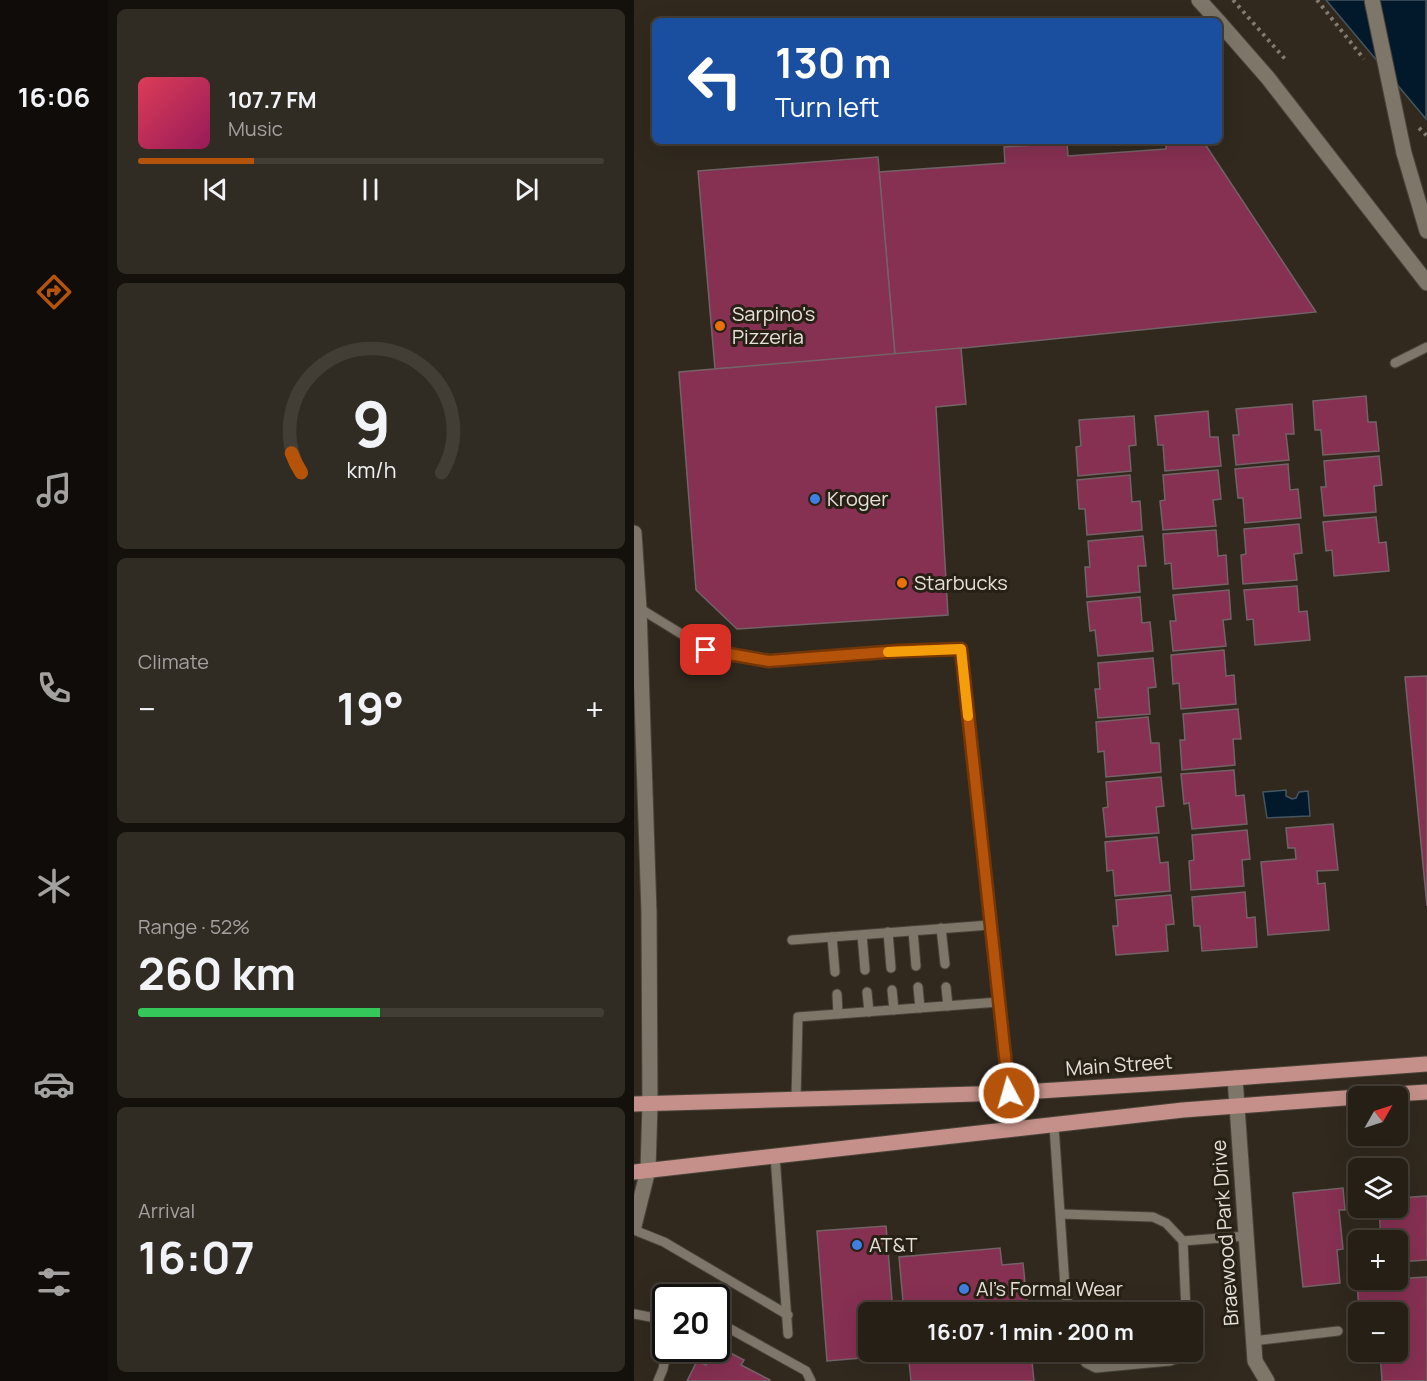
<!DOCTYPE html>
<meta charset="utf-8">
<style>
body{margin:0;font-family:Manrope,sans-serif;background:#312c23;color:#f1f3f6;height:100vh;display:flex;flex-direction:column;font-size:22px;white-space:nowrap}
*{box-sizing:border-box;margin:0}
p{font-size:20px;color:#a3a2a1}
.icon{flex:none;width:33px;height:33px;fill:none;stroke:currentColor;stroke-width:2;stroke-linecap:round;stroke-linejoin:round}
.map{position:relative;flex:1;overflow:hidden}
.side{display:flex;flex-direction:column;gap:9px;padding:9px;background:#14110c;width:526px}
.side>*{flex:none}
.guide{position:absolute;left:18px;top:18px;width:570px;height:126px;border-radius:9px;box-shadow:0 6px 24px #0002,0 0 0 2px #423d35;background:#1a4fa0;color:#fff;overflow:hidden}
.needle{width:39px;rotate:51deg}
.buttons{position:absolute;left:714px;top:1086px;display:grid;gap:12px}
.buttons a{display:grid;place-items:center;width:60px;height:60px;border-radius:9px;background:#251f16;box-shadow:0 6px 24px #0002,0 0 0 2px #423d35;font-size:30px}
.speed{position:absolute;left:18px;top:1284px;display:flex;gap:12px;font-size:30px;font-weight:700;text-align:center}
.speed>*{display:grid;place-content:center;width:78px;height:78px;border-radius:50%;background:#251f16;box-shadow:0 6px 24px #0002,0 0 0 2px #423d35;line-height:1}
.speed .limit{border:3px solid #111;border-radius:9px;background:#fff;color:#111}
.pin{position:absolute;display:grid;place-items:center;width:51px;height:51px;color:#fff;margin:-26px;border-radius:12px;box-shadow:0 3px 9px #0006}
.me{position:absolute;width:66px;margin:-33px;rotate:354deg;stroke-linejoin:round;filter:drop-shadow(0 0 4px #0008)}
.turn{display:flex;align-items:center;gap:21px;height:126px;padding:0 24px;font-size:27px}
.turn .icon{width:78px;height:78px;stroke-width:2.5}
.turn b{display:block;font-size:42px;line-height:51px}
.big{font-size:45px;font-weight:700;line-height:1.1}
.side .widget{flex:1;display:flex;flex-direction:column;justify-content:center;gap:9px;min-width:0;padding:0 21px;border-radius:9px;background:#312c23}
.side .dial{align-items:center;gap:0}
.dial svg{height:156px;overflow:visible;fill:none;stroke:#423d35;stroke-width:7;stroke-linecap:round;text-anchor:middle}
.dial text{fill:#f1f3f6;stroke:none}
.song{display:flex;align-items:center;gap:18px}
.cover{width:72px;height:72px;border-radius:9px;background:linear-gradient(135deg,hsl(350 70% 55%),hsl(330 70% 35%))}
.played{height:6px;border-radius:3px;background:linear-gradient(90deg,#b45309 25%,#423d35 25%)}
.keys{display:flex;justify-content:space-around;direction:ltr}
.heat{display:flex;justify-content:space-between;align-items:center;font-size:33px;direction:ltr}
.charge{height:9px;border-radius:4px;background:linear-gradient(90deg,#34c759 52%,#423d35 0)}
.trip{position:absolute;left:224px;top:1302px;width:345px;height:60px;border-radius:9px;background:#251f16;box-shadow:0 6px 24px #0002,0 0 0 2px #423d35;font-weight:700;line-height:60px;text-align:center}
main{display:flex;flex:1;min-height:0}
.menu{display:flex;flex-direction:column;width:108px;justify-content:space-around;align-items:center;background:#0f0c09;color:#a3a2a1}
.menu .icon{width:42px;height:42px}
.menu .current{color:#b45309}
.menu b{font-size:27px;color:#f1f3f6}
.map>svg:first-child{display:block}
</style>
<main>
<nav class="menu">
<b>16:06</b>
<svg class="icon current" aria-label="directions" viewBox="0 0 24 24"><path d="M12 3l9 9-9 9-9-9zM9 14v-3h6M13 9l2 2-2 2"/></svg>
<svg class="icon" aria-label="music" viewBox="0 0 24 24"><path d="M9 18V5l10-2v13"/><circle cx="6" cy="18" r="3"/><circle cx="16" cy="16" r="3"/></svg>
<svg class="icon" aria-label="phone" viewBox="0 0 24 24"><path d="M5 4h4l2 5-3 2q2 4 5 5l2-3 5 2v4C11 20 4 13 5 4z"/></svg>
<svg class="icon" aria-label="climate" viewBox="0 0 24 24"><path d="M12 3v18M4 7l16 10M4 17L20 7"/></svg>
<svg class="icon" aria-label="car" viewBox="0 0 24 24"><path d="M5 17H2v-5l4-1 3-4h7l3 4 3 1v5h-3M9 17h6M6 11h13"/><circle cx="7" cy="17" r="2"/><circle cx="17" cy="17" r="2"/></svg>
<svg class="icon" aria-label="filters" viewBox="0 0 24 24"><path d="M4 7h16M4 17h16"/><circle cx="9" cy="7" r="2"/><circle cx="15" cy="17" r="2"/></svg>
</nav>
<section class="side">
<div class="widget">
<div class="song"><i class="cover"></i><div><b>107.7 FM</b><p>Music</p></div></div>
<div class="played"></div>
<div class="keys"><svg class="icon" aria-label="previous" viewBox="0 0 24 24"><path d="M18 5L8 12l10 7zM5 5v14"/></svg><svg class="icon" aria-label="pause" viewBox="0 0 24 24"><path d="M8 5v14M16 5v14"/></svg><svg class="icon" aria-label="next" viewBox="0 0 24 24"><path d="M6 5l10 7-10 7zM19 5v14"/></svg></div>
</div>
<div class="widget dial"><svg viewBox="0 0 100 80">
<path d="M14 69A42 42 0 1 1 86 69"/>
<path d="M14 69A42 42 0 0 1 9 59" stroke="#b45309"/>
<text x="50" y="56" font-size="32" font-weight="700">9</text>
<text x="50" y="72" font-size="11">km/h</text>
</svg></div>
<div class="widget"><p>Climate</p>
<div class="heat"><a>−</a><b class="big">19°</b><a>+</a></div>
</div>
<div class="widget"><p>Range · 52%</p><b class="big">260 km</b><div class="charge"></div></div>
<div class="widget"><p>Arrival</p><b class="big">16:07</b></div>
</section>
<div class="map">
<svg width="793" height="1381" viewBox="0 0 793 1381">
<rect width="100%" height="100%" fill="#31291e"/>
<g fill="#02192c" stroke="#465560" stroke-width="1.5">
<path d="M692,0h100v119z"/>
<path d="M652,790v6l6,3 4,-1 3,-6 9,-1 2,25 -43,2 -4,-26z"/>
</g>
<g fill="#863052" stroke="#736367" stroke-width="1.5">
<path d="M532,141h37l113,171 -421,43 -16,-183 126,-9 -1,-16 63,-4 1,13 98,-7z"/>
<path d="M244,157l17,198 -180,14 -17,-198z"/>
<path d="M327,348l5,56 -30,3 12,208 -211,14 -41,-39 -17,-218z"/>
<path d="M732,396l2,26h8l3,29 -56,4 -2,-25h-6l-2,-29z"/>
<path d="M658,404l2,30h-8l3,26 -53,5 -3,-30h6l-3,-26z"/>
<path d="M574,411l2,26h8l3,29 -56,5 -2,-26h-5l-3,-29z"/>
<path d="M500,416l2,29 -7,1 2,25 -53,5 -2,-29 5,-1 -2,-26z"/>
<path d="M745,456l3,29 -8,1 2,26 -52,4 -3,-29h5l-2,-26z"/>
<path d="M654,464l2,26 8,-1 3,29 -56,5 -2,-25h-5l-3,-29z"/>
<path d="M584,470l3,29 -8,1 3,26 -53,4 -3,-29 5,-1 -2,-25z"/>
<path d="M496,475l2,27 8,-1 2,29 -55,5 -2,-26h-6l-2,-29z"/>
<path d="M742,517l3,26 7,-1 3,29 -55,5 -2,-26 -6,1 -3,-29z"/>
<path d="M665,524l3,29 -8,1 3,26 -54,4 -2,-29 5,-1 -2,-25z"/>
<path d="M582,530l2,26 8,-1 2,29 -55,5 -2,-26 -6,1 -2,-30z"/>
<path d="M509,536l3,30h-8l2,26 -53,5 -2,-30h5l-2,-26z"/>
<path d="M663,586l2,26 8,-1 3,29 -55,5 -2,-26 -6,1 -3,-30z"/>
<path d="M595,590l2,29 -8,1 3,26 -53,5 -3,-30h6l-3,-26z"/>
<path d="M506,597l2,26 8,-1 3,29 -55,5 -3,-26 -5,1 -3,-29z"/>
<path d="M590,650l2,26 8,-1 2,29 -55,5 -2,-26 -6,1 -2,-29z"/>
<path d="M519,658l3,29 -8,1 2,26 -52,4 -3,-29h5l-2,-26z"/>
<path d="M793,676v230l-22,-229z"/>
<path d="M604,709l3,30h-8l2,26 -53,5 -2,-30h5l-2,-26z"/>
<path d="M514,717l3,26h8l2,29 -55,5 -2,-26 -6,1 -2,-30z"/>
<path d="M600,770l2,26 8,-1 3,29 -55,5 -3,-26 -5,1 -3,-30z"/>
<path d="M527,777l3,29 -8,1 3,26 -53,4 -3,-29 5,-1 -2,-25z"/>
<path d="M699,824l5,46 -21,1 1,13 7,-1 4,47 -61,5 -7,-73 35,-3 -1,-11h-7l-2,-20z"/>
<path d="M613,830l3,29 -8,1 2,26 -53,4 -2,-29 5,-1 -2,-25z"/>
<path d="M523,837l3,26 8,-1 2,29 -55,5 -2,-26 -6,1 -2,-29z"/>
<path d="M611,892l2,26 8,-1 2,30 -55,4 -2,-25h-6l-2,-29z"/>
<path d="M537,895l3,29 -8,1 2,26 -52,4 -3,-29h5l-2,-26z"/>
<path d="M709,1188l2,22h-6l4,39 -6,1 3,33 -37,4 -10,-94z"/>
<path d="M793,1196v64l-29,2v-22h-17l-2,-32h19v-10z"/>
<path d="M252,1226l7,86h-25v40h28l1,3 -70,6 -10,-130z"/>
<path d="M366,1248l2,17 21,-2 5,49h-124l-5,-55z"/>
<path d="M793,1277v104h-45l-2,-29h18v-40h-39l-2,-31z"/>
<path d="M87,1348l23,12 -3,5 29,15 -1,1h-82l10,-20 9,4 3,-5 5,3z"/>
<path d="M274,1352h123l3,29h-123z"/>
</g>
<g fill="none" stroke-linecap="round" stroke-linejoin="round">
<g stroke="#49443a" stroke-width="11">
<g id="service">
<path d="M761,363l32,-16"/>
<path d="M5,608l67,41 63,12 130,-10 62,-2 48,444"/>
<path d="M307,928l4,36"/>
<path d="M279,931l3,35"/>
<path d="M254,932l3,36"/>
<path d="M228,935l3,35"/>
<path d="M198,937l3,35"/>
<path d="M158,940l198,-15"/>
<path d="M284,987l2,21"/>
<path d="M312,987l2,19"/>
<path d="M258,990l2,20"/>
<path d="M233,992l2,20"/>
<path d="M203,994l1,20"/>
<path d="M162,1099l2,-82 201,-15"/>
<path d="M420,1126l11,161 4,25"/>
<path d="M141,1156l13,178"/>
<path d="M427,1214l92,3 13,6 17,18"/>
<path d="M0,1230l30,12 124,73"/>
<path d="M552,1312l-3,-71 63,-5"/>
<path d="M0,1314l32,6"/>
<path d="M82,1325l9,1 81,45 5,10"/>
<path d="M619,1341l85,-10"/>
<path d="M443,1352l9,11 10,5 74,-7 9,-3 6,-6"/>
<path d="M24,1381l5,-12 4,-21"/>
</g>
</g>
<g stroke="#49443a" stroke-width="17">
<path id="minor" d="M601,1078l20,283 12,20"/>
</g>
<g stroke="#49443a" stroke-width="17">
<g id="secondary">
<path d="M565,0l19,21"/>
<path d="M585,22l49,56 159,205"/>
<path d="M770,153l23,78"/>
<path d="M0,533l5,75 10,305 1,191 -2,66 -14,56"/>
</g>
</g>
<g stroke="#49443a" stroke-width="17">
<g id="primary">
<path d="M730,1096l63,-4"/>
<path d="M0,1104l375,-11 171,-11 247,-18"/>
<path d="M0,1172l549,-62 175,-13"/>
</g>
</g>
<g stroke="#817b72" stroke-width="4" stroke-dasharray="3 4.5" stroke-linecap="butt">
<path d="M599,0l52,59"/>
<path d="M683,0l47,59"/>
<path d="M785,128l8,8"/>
</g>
<use href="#service" stroke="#7e7669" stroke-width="9"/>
<use href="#minor" stroke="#7e7669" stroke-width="15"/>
<use href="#secondary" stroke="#7e7669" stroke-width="15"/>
<use href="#primary" stroke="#c49089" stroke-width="15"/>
<g stroke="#49443a" stroke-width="17" stroke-linecap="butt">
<path id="secondary-bridge" d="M738,0l32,153"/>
</g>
<use href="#secondary-bridge" stroke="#7e7669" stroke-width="15"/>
</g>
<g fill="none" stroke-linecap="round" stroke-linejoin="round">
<g stroke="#753606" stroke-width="15">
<path id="route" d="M72,650l63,11 130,-10 62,-2 48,444"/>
</g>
<use href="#route" stroke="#b45309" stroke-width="10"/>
<path stroke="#f59e0b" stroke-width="10" d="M254,652l73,-3 7,67"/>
</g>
<g fill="#e8710a" stroke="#272015" stroke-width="2">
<circle cx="86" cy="326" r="6"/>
<circle cx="268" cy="583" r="6"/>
</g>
<g fill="#3f7fe0" stroke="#272015" stroke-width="2">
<circle cx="181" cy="499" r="6"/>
<circle cx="223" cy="1245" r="6"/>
<circle cx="330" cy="1289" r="6"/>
</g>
<g text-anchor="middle" stroke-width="6" stroke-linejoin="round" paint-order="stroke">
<g font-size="20" fill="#e6e1da" stroke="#272015" text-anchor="start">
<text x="98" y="321">Sarpino's<tspan x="98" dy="23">Pizzeria</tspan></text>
<text x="193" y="506">Kroger</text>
<text x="280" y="590">Starbucks</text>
<text x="235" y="1252">AT&amp;T</text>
<text x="342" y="1296">Al's Formal Wear</text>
</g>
<g font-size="20" fill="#e6e1da" stroke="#272015">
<text transform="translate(485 1065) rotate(-4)" y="7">Main Street</text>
<text transform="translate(591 1233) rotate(-94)" y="7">Braewood Park Drive</text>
</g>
</g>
</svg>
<div class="buttons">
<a><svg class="needle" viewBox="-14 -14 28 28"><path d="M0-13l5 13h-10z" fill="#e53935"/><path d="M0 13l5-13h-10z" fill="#a3a2a1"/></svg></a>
<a><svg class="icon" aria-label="layers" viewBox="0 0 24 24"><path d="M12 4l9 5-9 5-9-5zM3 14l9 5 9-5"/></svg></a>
<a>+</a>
<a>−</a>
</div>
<div class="speed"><div class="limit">20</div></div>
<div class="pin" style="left:72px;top:650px;background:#d93025"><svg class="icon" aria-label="arrive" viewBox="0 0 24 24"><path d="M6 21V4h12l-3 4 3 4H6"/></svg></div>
<svg class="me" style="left:375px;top:1093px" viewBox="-20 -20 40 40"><circle r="17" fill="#b45309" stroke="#fff" stroke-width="3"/><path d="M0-11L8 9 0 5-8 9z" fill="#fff"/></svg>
<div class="trip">16:07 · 1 min · 200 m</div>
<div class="guide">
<div class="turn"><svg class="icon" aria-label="left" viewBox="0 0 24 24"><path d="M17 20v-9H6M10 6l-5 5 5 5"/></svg><div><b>130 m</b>Turn left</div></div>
</div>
</div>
</main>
